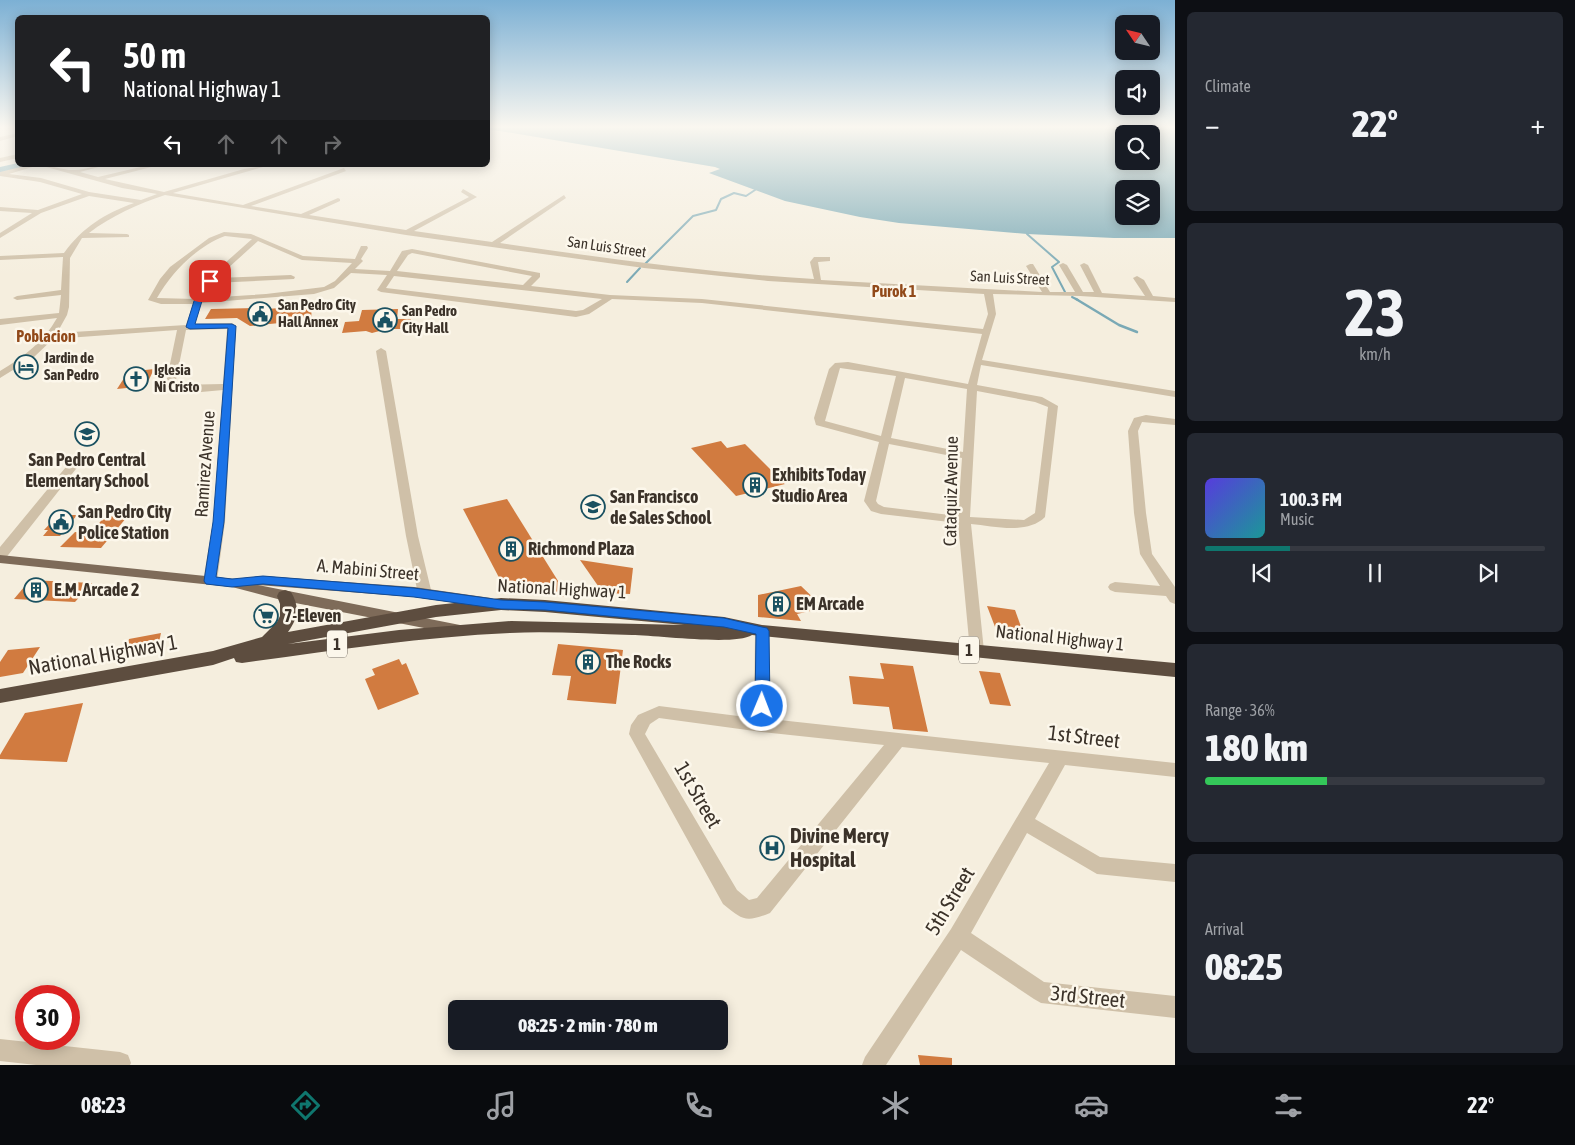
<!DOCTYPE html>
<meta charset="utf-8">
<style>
body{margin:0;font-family:"Asap Condensed",sans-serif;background:#242831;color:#f1f3f6;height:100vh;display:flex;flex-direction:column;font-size:19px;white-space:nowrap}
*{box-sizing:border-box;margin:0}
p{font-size:16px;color:#9ea1a6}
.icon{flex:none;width:28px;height:28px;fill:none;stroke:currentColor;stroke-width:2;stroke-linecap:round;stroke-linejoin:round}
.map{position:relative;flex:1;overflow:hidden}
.panel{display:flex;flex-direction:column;gap:12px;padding:12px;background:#0d0f14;width:400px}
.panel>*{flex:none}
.guide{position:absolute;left:15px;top:15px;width:475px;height:152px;border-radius:8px;box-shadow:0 2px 12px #0003;background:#202124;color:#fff;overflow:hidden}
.needle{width:32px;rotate:305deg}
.tools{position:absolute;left:1115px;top:15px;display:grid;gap:10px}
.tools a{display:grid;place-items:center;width:45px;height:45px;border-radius:8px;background:#171b24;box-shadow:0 2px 12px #0003;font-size:25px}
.speed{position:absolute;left:15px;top:985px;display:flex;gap:10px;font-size:25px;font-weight:700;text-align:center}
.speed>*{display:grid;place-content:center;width:65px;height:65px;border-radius:50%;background:#171b24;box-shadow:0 2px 12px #0003;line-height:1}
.speed .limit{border:8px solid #d22;background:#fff;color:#111}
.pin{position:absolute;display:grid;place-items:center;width:42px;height:42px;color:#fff;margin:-21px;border-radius:10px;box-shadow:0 2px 8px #0006}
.me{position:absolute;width:55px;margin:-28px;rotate:1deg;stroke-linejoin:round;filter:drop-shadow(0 0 4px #0008)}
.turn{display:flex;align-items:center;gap:18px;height:105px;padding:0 25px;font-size:22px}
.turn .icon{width:65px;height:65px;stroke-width:2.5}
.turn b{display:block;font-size:35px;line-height:42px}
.lanes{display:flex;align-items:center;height:48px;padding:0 25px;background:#0003;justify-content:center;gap:25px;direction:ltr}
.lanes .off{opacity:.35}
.big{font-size:38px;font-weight:800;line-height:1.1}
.panel .tile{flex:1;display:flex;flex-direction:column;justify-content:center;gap:8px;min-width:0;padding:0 18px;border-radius:8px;background:#242831}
.panel .dial{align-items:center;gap:0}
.dial b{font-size:65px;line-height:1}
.song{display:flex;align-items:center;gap:15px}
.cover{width:60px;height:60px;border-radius:8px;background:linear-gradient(135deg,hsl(250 70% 55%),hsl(180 70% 35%))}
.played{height:5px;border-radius:2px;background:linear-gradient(90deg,#0f766e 25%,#363941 25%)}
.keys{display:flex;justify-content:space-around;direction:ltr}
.heat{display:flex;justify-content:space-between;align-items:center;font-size:28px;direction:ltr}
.charge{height:8px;border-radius:4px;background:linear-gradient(90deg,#34c759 36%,#363941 0)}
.trip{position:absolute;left:448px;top:1000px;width:280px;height:50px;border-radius:8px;background:#171b24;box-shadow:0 2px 12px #0003;font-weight:800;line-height:50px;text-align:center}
.menu{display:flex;height:80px;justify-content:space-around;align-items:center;background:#090b0e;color:#9ea1a6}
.menu .icon{width:35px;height:35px}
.menu .selected{color:#0f766e}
.menu b{font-size:22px;color:#f1f3f6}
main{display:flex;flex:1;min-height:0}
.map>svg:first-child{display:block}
</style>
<main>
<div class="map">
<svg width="1175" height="1065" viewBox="0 0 1175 1065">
<rect width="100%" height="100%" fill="#f5eede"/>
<path fill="#7aa9b5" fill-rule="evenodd" d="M488,127h687v111h-61l-87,-4 -128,-11 -39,-6 -75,-16 -76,-28 11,-4 -5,-2 -227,-38zM1124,134h27v27h-27zM1124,189h27v27h-27z"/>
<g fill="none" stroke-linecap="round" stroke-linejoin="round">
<g stroke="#7aa9b5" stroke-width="2">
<path d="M1027,234l32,28 -7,5 13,25"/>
<path d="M645,264l48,-48 23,-6 5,-11 13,-6 12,3 9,-6"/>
<path d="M627,282l13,-14"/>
<path d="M1072,297l6,3"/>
</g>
<path stroke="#7aa9b5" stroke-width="2.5" d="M1076,299l43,26 18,7"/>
<path fill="#7aa9b5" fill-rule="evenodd" d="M18,163v2h7l-1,2 -24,6v-6z"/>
</g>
<g fill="#d17b40">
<path d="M312,305l-1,15 -61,6 -13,-8 -32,1 6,-10 46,-1v2z"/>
<path d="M398,309l-1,10h14l-2,10h-22l-15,4 -6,-2 -24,2 3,-11 14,-1 3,-11z"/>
<path d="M154,369l-8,17 -29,3 11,-17z"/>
<path d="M721,441l6,7 18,-4 40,40 -49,12 -45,-48z"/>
<path d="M507,499l61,98 -63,-8 -42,-80z"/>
<path d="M58,515h19l-17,21h-17l5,-6h-4z"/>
<path d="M105,516l22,1 -26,31 -41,-1 15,-15 16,1z"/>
<path d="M580,560l53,8 -3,26 -27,-1z"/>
<path d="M30,580l62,3 -17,19 -61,-3z"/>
<path d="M801,586l23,22 -27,6 4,7 -43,-4v-22z"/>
<path d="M987,606l28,4 9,25 -27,-3z"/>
<path d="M161,633l-4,18 -32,6 4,-18z"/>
<path d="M558,644l65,6 -7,54 -49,-4 4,-24 -19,-1z"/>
<path d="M40,647l-17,26 -23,4v-15l8,-12z"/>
<path d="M399,659l3,6 4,-2 13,31 -41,16 -13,-31 10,-4 -3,-6z"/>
<path d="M880,663l33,3 15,66 -35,-3 -4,-22 -36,-3 -4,-28 35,3z"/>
<path d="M979,671l21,2 11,33 -21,-2z"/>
<path d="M83,703l-16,59 -67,-3v-4l25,-42z"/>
<path d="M918,1055l34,3v7h-32z"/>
</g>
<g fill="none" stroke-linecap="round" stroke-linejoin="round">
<g fill="#cfc0a8" fill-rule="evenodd">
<path d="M18,133v3l-18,5v-4z"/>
<path d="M18,154v4l-18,4v-4z"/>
<path d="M29,165h10l-30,9 32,4 48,14 52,8 16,-6 -35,-6 -83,-23c12,0 26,6 36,5 10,0 20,-5 31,-5l-26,7 18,5 51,-12h10l-54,14 59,13 80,-23 26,-4 -97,28 70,12 101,-37 2,3 -95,35 50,8 37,-16 2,1v2l-31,14 97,15 63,-33 -8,-5 2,-3 14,8 -63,34 78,11 72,-47 2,3 -66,45c104,15 208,30 314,36l-4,-17 4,-5h16v4l-12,1 3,18 221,12 -16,-26 4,-2h3l17,28h25l-16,-27 4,-2 4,2 16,27h11l-14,-27 4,-2 4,2 14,28 43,3 -12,-18 4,-2 7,4 9,16 22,2v4l-95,-6 -87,-2 3,20 -14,46 193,31v6l-194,-32 -4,20 65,12 16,9 -13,111c-18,18 -51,9 -74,7l13,127 -2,4 -5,1 -5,-1 -2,-4 -12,-128 -77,-9 -10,-3 -7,-10 15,-59 -63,-17 -2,-7 15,-49 6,-6 13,-1 120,22 14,-50 -280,-31 -90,-4 -23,15 -13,3 -195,-25 -4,-2 10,-15 -36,-2 -17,15 -20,6 -113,9 -6,21 37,-1 4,3 -11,196 -8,59 -2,3h-10l-2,-3 10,-59 10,-132 -22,2 -34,-2 -2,-2 12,-58 -124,9 -19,18 -34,21v-7c23,-14 44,-29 57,-53l-57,7v-6l59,-6 2,-18 -44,5 -4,-2 4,-2 44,-6 2,-33 -63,3v-4l64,-3c19,-26 40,-39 70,-50l-45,-7 -48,17 -41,25v-5l32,-20 -32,-2v-4l38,3 44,-16 -42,-12 -40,-6v-4zM165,195l241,40 238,33 124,13 216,13 4,20 -5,15 -281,-30 -92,-4 -79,-9 9,-9v-4l-128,-24 -10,2 -12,20 -35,-2 8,-8 -2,-2 7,-11 -1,-2h-6l-6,13 -52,-3 -52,-22 -27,-2 -15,6 -39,29 -10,12 -12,21 13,4h32l-7,21 -129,8 10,-18 2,-8 1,-49 12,-20 47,-1v-2l-2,-1 -38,-1c22,-17 49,-29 76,-38zM225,236l27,3 -45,40 -12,20 -38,-1c15,-26 39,-51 68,-62zM258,241l44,19 50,3 -17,18 -11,6 -58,7 -62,4 9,-15 81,-4 1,-2 -4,-2 -74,3zM412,253l120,23 -9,9 -126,-14 11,-16zM394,276l208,23 -19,11 -7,1 -190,-23zM227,329l-4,55 -48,1 11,-55zM840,368l56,8 -15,60 -56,-15zM905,378l62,11 -4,63 -72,-14zM977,391l58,11 13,5 -13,106 -11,7 -54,-3zM889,444l73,14 -4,58 -74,-9 -6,-3 -2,-3z"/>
<path d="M381,348l5,3 32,185 14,58 -2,3h-10l-2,-3 -12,-58 -30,-185z"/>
<path d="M1146,415l29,4v6l-33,-3 -4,9 8,82 6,41 23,33v17l-5,-2 -4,-6 -51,-4 -5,-2 -2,-3 2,-3 5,-2 45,4 -20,-32 -6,-41 -6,-82 6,-13z"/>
<path d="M79,455l6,3 -2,2 -78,99 -5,1v-13l75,-91z"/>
<path d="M762,626l5,1 2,4 1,88 405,44v14l-110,-12 -30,54 65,38 75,7v18l-78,-8 -70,-41 -56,100 73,49 131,14v22l-134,-15 -7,-4 -73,-49 -75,115h-24l3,-8 86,-128 98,-166 -147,-16 -132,166c-25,10 -27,7 -47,-9l-94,-170 2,-9 7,-10 21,-9 95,12 1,-87 2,-4zM659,718l103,14 122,13 -127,153 -8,2 -12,-10 -92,-156 5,-10z"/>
<path d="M0,1039l120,13 8,3 3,8 -1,2h-94l-36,-4z"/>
</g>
<path fill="#7e6b59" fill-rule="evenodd" d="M0,555l235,24 28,-3 151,11 77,11 5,2 2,3 -2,3 -5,2 -77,-11 -156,-12 207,41 2,4 -2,4 -5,1 -175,-34 -53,-14 -232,-24z"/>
<path fill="#5d4d3f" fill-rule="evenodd" d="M285,590l6,2c9,15 7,26 -3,40l148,-27 65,-7 44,2 179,17 38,8 413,38v14l-423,-42c-17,11 -96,0 -120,0 -41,-1 -82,-4 -122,-2 -90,4 -179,18 -268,30l-6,-1 -2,-4 -21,7 -213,38v-14l213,-38 49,-14 15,-15 3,-6v-12l-3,-8 2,-4zM501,610l44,2 139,13 -173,-4 -112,9 -111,14 148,-27z"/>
</g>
<linearGradient id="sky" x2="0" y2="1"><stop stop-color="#7cb0d4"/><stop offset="0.46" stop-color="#faf7f0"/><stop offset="1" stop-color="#faf7f0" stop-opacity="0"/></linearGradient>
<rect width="1175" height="276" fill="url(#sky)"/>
<path fill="#1a73e8" stroke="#114b97" d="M208,279l6,2 -12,20 -7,23h37l4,2 -12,196 -8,55 16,2 31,-3 151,12 87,12 44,2 179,16 38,9 5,1 2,3 1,75 -3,4 -5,2 -5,-2 -2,-4 1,-72 -32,-7 -179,-17 -44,-1 -87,-12 -151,-13 -31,3 -26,-3 -2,-3 9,-59 15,-194 -38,1 -4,-2 8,-26z"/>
<defs>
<g id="civic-ring" transform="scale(1.25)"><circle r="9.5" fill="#fcf7eb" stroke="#1a5161" stroke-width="1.5"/><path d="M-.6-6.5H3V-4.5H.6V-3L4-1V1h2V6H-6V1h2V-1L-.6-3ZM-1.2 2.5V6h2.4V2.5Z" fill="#1a5161"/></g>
<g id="hotel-ring" transform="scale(1.25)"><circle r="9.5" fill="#fcf7eb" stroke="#1a5161" stroke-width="1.5"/><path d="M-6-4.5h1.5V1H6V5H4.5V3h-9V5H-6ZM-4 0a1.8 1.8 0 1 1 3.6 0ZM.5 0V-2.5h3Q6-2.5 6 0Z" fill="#1a5161"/></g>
<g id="church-ring" transform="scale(1.25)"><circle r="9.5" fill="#fcf7eb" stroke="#1a5161" stroke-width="1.5"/><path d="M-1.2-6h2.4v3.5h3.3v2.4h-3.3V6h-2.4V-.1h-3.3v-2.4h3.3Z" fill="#1a5161"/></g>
<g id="school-ring" transform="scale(1.25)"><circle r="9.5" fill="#fcf7eb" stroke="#1a5161" stroke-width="1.5"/><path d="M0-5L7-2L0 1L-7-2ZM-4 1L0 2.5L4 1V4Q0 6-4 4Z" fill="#1a5161"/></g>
<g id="building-ring" transform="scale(1.25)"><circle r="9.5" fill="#fcf7eb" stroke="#1a5161" stroke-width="1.5"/><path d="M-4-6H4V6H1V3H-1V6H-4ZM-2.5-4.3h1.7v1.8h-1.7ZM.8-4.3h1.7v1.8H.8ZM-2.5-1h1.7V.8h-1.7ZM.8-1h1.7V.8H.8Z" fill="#1a5161"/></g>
<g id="supermarket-ring" transform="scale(1.25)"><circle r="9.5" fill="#fcf7eb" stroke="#1a5161" stroke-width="1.5"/><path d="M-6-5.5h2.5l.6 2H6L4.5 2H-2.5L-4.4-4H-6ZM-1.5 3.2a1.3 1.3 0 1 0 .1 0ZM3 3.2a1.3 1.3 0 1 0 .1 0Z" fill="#1a5161"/></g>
<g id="hospital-ring" transform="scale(1.25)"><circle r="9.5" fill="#fcf7eb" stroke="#1a5161" stroke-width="1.5"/><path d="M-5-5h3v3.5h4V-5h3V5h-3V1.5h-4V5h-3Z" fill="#1a5161"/></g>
</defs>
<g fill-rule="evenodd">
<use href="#civic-ring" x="260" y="314"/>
<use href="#civic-ring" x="385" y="320"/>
<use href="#hotel-ring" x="26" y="367"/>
<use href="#church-ring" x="136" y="379"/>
<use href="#school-ring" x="87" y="434"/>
<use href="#building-ring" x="755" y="485"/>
<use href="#school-ring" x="593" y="507"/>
<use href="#civic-ring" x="61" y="522"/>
<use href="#building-ring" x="511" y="549"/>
<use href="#building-ring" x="36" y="590"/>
<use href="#building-ring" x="778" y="604"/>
<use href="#supermarket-ring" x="266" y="616"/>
<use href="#building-ring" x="588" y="662"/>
<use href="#hospital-ring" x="772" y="848"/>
</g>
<g text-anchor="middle" stroke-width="5" stroke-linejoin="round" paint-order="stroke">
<g font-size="15" fill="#3b3229" stroke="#fcf7eb">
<text transform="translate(607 247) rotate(8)" y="5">San Luis Street</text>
<text transform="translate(1010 278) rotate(3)" y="5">San Luis Street</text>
</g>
<g font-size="15" font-weight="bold" fill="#3b3229" stroke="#fcf7eb" text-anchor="start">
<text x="278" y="310">San Pedro City<tspan x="278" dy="17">Hall Annex</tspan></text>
<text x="402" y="316">San Pedro<tspan x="402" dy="17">City Hall</tspan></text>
<text x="44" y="363">Jardin de<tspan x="44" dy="17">San Pedro</tspan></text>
<text x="154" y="375">Iglesia<tspan x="154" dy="17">Ni Cristo</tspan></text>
</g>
<g font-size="16" font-weight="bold" fill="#924a1a" stroke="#fcf7eb">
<text x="894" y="297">Purok 1</text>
</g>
<g font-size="16" font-weight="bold" fill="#924a1a" stroke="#fcf7eb">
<text x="46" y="342">Poblacion</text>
</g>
<g fill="#fcf7eb" stroke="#756d63" stroke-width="1">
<rect x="327" y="630.5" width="20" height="27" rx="4"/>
<rect x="959" y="636.5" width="20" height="27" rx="4"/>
</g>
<g font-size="16" font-weight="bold" fill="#3b3229">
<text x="337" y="650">1</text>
<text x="969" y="656">1</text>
</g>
<g font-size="18" font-weight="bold" fill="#3b3229" stroke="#fcf7eb" text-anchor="start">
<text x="87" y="466" text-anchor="middle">San Pedro Central<tspan x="87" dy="21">Elementary School</tspan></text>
<text x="772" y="481">Exhibits Today<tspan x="772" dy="21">Studio Area</tspan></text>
<text x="610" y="503">San Francisco<tspan x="610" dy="21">de Sales School</tspan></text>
<text x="78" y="518">San Pedro City<tspan x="78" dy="21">Police Station</tspan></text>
<text x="528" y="555">Richmond Plaza</text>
<text x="54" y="596">E.M. Arcade 2</text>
<text x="796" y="610">EM Arcade</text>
<text x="284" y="622">7-Eleven</text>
<text x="606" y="668">The Rocks</text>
</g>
<g font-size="18" fill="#3b3229" stroke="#fcf7eb">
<text transform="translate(205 464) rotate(-86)" y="6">Ramirez Avenue</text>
<text transform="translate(951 491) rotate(-89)" y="6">Cataquiz Avenue</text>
<text transform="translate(368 570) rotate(5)" y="6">A. Mabini Street</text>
<text transform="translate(562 589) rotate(3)" y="6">National Highway 1</text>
<text transform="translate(1060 638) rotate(6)" y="6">National Highway 1</text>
</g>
<g font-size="21" fill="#3b3229" stroke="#fcf7eb">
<text transform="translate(103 655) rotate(-10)" y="7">National Highway 1</text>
<text transform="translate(1084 737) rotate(7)" y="7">1st Street</text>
<text transform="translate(698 795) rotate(60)" y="7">1st Street</text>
<text transform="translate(950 901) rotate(-59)" y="7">5th Street</text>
<text transform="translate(1088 997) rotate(6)" y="7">3rd Street</text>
</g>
<g font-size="21" font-weight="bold" fill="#3b3229" stroke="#fcf7eb" text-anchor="start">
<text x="790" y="843">Divine Mercy<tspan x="790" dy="24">Hospital</tspan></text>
</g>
</g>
</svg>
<div class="tools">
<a><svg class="needle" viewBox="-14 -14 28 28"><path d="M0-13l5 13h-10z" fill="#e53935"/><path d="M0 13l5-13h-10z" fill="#9ea1a6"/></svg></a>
<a><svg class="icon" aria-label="sound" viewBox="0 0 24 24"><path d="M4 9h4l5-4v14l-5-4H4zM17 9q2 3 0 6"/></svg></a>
<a><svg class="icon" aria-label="search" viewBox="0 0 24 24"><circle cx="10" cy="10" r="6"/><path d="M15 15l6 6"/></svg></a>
<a><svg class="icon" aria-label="layers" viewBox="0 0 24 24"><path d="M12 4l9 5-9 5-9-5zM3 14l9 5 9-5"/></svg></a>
</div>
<div class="speed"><div class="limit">30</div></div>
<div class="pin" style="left:210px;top:281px;background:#d93025"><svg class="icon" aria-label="arrive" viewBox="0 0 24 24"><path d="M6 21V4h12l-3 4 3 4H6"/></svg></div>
<svg class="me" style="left:762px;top:706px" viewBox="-20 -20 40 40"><circle r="17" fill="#1a73e8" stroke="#fff" stroke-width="3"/><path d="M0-11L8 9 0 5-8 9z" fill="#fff"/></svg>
<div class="trip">08:25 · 2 min · 780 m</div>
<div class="guide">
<div class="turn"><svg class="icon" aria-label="left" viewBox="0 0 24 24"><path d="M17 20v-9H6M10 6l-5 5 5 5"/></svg><div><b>50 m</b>National Highway 1</div></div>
<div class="lanes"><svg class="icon" aria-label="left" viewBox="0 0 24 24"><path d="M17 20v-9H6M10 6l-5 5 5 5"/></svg><svg class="icon off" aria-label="ahead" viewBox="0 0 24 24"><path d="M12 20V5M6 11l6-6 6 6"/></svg><svg class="icon off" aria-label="ahead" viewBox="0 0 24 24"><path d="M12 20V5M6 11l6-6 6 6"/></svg><svg class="icon off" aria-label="right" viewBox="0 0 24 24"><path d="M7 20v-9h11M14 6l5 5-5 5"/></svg></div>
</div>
</div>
<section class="panel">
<div class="tile"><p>Climate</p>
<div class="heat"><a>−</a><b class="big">22°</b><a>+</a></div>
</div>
<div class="tile dial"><b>23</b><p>km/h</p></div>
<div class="tile">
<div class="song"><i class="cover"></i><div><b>100.3 FM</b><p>Music</p></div></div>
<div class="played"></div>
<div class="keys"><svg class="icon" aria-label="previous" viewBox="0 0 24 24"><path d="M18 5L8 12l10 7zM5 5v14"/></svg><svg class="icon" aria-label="pause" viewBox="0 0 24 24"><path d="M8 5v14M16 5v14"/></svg><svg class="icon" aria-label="next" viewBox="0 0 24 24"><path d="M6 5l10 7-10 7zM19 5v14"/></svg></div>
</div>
<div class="tile"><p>Range · 36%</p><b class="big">180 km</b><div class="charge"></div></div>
<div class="tile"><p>Arrival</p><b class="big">08:25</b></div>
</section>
</main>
<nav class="menu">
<b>08:23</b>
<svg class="icon selected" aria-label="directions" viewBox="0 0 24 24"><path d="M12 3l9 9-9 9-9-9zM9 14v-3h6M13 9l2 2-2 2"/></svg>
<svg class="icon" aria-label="music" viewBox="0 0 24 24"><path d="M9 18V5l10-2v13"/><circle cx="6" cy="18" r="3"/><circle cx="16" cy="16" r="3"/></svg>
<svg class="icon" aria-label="phone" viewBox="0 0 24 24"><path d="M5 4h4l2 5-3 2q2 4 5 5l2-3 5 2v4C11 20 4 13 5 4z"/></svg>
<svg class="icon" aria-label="climate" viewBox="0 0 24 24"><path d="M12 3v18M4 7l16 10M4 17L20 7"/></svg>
<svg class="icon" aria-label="car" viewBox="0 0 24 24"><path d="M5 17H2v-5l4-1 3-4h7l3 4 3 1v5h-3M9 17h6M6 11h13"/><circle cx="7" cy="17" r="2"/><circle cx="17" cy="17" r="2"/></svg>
<svg class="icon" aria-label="filters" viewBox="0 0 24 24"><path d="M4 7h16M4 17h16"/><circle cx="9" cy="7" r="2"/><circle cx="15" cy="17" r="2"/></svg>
<b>22°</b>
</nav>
